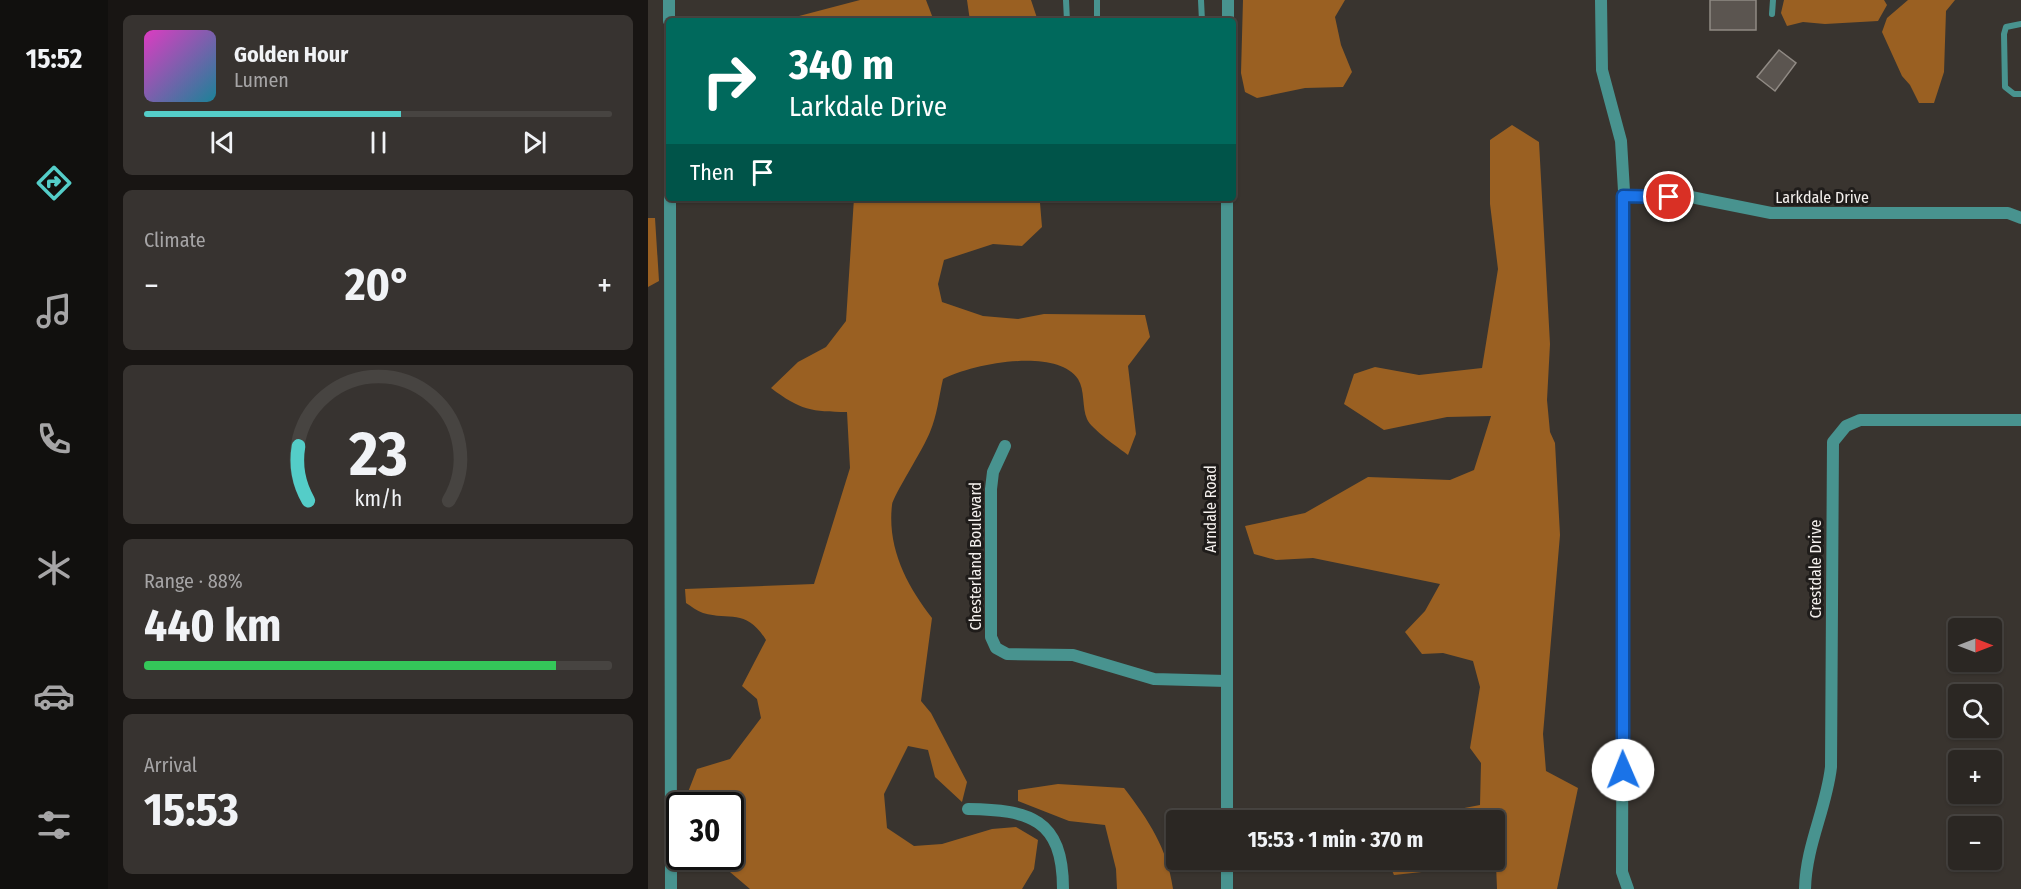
<!DOCTYPE html>
<meta charset="utf-8">
<style>
body{margin:0;font-family:"Fira Sans Condensed",sans-serif;background:#373330;color:#f1f3f6;height:100vh;display:flex;flex-direction:column;font-size:22px;white-space:nowrap}
*{box-sizing:border-box;margin:0}
p{font-size:20px;color:#a6a5a6}
.icon{flex:none;width:33px;height:33px;fill:none;stroke:currentColor;stroke-width:2;stroke-linecap:round;stroke-linejoin:round}
.map{position:relative;flex:1;overflow:hidden}
.drawer{display:flex;flex-direction:column;gap:15px;padding:15px;background:#181513;width:540px}
.drawer>*{flex:none}
.guide{position:absolute;left:18px;top:18px;width:570px;height:183px;border-radius:6px;box-shadow:0 2px 4px #0004,0 0 0 2px #474441;background:#00695c;color:#fff;overflow:hidden}
.needle{width:39px;rotate:90deg}
.fabs{position:absolute;left:1300px;top:618px;display:grid;gap:12px}
.fabs a{display:grid;place-items:center;width:54px;height:54px;border-radius:6px;background:#2b2723;box-shadow:0 2px 4px #0004,0 0 0 2px #474441;font-size:30px}
.speed{position:absolute;left:18px;top:792px;display:flex;gap:12px;font-size:30px;font-weight:700;text-align:center}
.speed>*{display:grid;place-content:center;width:78px;height:78px;border-radius:50%;background:#2b2723;box-shadow:0 2px 4px #0004,0 0 0 2px #474441;line-height:1}
.speed .limit{border:3px solid #111;border-radius:9px;background:#fff;color:#111}
.pin{position:absolute;display:grid;place-items:center;width:51px;height:51px;color:#fff;margin:-26px;border:3px solid #fff;border-radius:50%;box-shadow:0 2px 6px #0007}
.me{position:absolute;width:66px;margin:-33px;rotate:359deg;stroke-linejoin:round;filter:drop-shadow(0 0 4px #0008)}
.turn{display:flex;align-items:center;gap:21px;height:126px;padding:0 24px;font-size:27px}
.turn .icon{width:78px;height:78px;stroke-width:2.5}
.turn b{display:block;font-size:42px;line-height:51px}
.then{display:flex;align-items:center;height:57px;padding:0 24px;background:#0003;gap:12px;font-size:22px}
.big{font-size:45px;font-weight:700;line-height:1.1}
.drawer .tile{flex:1;display:flex;flex-direction:column;justify-content:center;gap:9px;min-width:0;padding:0 21px;border-radius:9px;background:#373330}
.drawer .dial{align-items:center;gap:0}
.dial svg{height:156px;overflow:visible;fill:none;stroke:#474441;stroke-width:7;stroke-linecap:round;text-anchor:middle}
.dial text{fill:#f1f3f6;stroke:none}
.song{display:flex;align-items:center;gap:18px}
.cover{width:72px;height:72px;border-radius:9px;background:linear-gradient(135deg,hsl(310 70% 55%),hsl(190 70% 35%))}
.played{height:6px;border-radius:3px;background:linear-gradient(90deg,#54cdc8 55%,#474441 55%)}
.keys{display:flex;justify-content:space-around;direction:ltr}
.heat{display:flex;justify-content:space-between;align-items:center;font-size:33px;direction:ltr}
.charge{height:9px;border-radius:4px;background:linear-gradient(90deg,#34c759 88%,#474441 0)}
.trip{position:absolute;left:518px;top:810px;width:339px;height:60px;border-radius:6px;background:#2b2723;box-shadow:0 2px 4px #0004,0 0 0 2px #474441;font-weight:700;line-height:60px;text-align:center}
main{display:flex;flex:1;min-height:0}
.tabs{display:flex;flex-direction:column;width:108px;justify-content:space-around;align-items:center;background:#11100e;color:#a6a5a6}
.tabs .icon{width:42px;height:42px}
.tabs .active{color:#54cdc8}
.tabs b{font-size:27px;color:#f1f3f6}
.map>svg:first-child{display:block}
</style>
<main>
<nav class="tabs">
<b>15:52</b>
<svg class="icon active" aria-label="directions" viewBox="0 0 24 24"><path d="M12 3l9 9-9 9-9-9zM9 14v-3h6M13 9l2 2-2 2"/></svg>
<svg class="icon" aria-label="music" viewBox="0 0 24 24"><path d="M9 18V5l10-2v13"/><circle cx="6" cy="18" r="3"/><circle cx="16" cy="16" r="3"/></svg>
<svg class="icon" aria-label="phone" viewBox="0 0 24 24"><path d="M5 4h4l2 5-3 2q2 4 5 5l2-3 5 2v4C11 20 4 13 5 4z"/></svg>
<svg class="icon" aria-label="climate" viewBox="0 0 24 24"><path d="M12 3v18M4 7l16 10M4 17L20 7"/></svg>
<svg class="icon" aria-label="car" viewBox="0 0 24 24"><path d="M5 17H2v-5l4-1 3-4h7l3 4 3 1v5h-3M9 17h6M6 11h13"/><circle cx="7" cy="17" r="2"/><circle cx="17" cy="17" r="2"/></svg>
<svg class="icon" aria-label="filters" viewBox="0 0 24 24"><path d="M4 7h16M4 17h16"/><circle cx="9" cy="7" r="2"/><circle cx="15" cy="17" r="2"/></svg>
</nav>
<section class="drawer">
<div class="tile">
<div class="song"><i class="cover"></i><div><b>Golden Hour</b><p>Lumen</p></div></div>
<div class="played"></div>
<div class="keys"><svg class="icon" aria-label="previous" viewBox="0 0 24 24"><path d="M18 5L8 12l10 7zM5 5v14"/></svg><svg class="icon" aria-label="pause" viewBox="0 0 24 24"><path d="M8 5v14M16 5v14"/></svg><svg class="icon" aria-label="next" viewBox="0 0 24 24"><path d="M6 5l10 7-10 7zM19 5v14"/></svg></div>
</div>
<div class="tile"><p>Climate</p>
<div class="heat"><a>−</a><b class="big">20°</b><a>+</a></div>
</div>
<div class="tile dial"><svg viewBox="0 0 100 80">
<path d="M14 69A42 42 0 1 1 86 69"/>
<path d="M14 69A42 42 0 0 1 9 41" stroke="#54cdc8"/>
<text x="50" y="56" font-size="32" font-weight="700">23</text>
<text x="50" y="72" font-size="11">km/h</text>
</svg></div>
<div class="tile"><p>Range · 88%</p><b class="big">440 km</b><div class="charge"></div></div>
<div class="tile"><p>Arrival</p><b class="big">15:53</b></div>
</section>
<div class="map">
<svg width="1373" height="889" viewBox="0 0 1373 889">
<rect width="100%" height="100%" fill="#39342f"/>
<g fill="#9a6022">
<path d="M212,0h66l8,21h-154z"/>
<path d="M319,0h64l7,21h-68z"/>
<path d="M595,0h102l-10,17 6,28 11,27 -9,15 -38,1 -48,10 -12,-6 -4,-19z"/>
<path d="M1136,0h100l3,5 -9,16 -53,3 -22,-2 -16,4 -6,-13z"/>
<path d="M1260,0h47l-9,11 -2,61 -10,31h-15l-9,-18 -8,-9 -20,-44 5,-14z"/>
<path d="M864,125l27,17 11,202 -3,56 3,32 5,11 5,92 -17,199 3,37 32,17 -21,101h-60l-1,-25 -102,11 -7,-15h107v-40h-92l78,-15 1,-42 -11,-15 10,-61 -7,-26 -30,-8 -21,1 -17,-22 20,-21 15,-27 -127,-26 -37,2 -22,-6 -9,-28 60,-13 63,-36 82,3 24,-10 17,-54 -44,1 -63,13 -40,-26 10,-30 21,-7 44,8 63,-7 16,-99 -8,-65v-64z"/>
<path d="M206,198h191l-5,5 2,24 -20,19 -29,-2 -49,16 -6,24 4,18 41,14 35,3 26,-5 101,1 5,22 -22,29 8,68 -8,21c-9,-7 -37,-26 -41,-36 -5,-11 -2,-29 -9,-40 -22,-32 -106,-15 -135,0 -4,17 -6,37 -13,53 -6,16 -37,64 -38,73 -5,43 15,81 40,113l-11,83 10,12 36,69 -5,20 -27,-25 -7,-27 -20,-4 -24,48 3,34 27,18 28,-2 50,-15 24,-2 22,13 -4,29 -12,20h-272l-20,-17 -23,-11 -4,-4 27,-1v-50l-47,-1 14,-36 33,-10 31,-41 -4,-19 -15,-13 24,-46c-20,-32 -35,-19 -63,-27 -6,-2 -12,-7 -17,-10l-1,-14 129,-5 36,-116 -3,-56c-35,0 -47,-2 -76,-24l27,-26 28,-15 20,-26z"/>
<path d="M0,218h7l4,63 -11,6z"/>
<path d="M410,784l66,4c25,33 43,59 49,101h-56l-1,-20 -11,-44 -36,-4 -51,-20v-11z"/>
</g>
<g fill="#5b5550" stroke="#908a84" stroke-width="1.5">
<rect x="1062" y="0" width="46" height="30"/>
<path d="M1131,50l17,13 -21,28 -18,-14z"/>
</g>
<g fill="none" stroke-linecap="round" stroke-linejoin="round">
<g stroke="#48938f" stroke-width="6">
<path d="M418,0l1,21"/>
<path d="M553,0l1,21"/>
<path d="M1124,14l1,-14"/>
<path d="M449,21v-21"/>
<path d="M1373,24l-15,3 -2,7 1,53 9,7h7"/>
</g>
<g stroke="#48938f" stroke-width="12">
<path d="M21,0v21"/>
<path d="M953,0l1,70 19,71 3,50 -2,681 6,17"/>
<path d="M580,21v-21"/>
<path d="M975,196l68,1 80,16h237l13,5"/>
<path d="M22,198l1,691"/>
<path d="M357,446l-12,26 -2,17v148l5,11 11,6 66,1 81,24 72,2"/>
<path d="M320,809c61,1 95,9 95,80"/>
<path d="M579,820v-622"/>
<path d="M579,860v29"/>
<path d="M1157,889c1,-44 21,-79 26,-122l2,-325 13,-16 14,-6h161"/>
</g>
</g>
<g fill="none" stroke-linecap="round" stroke-linejoin="round">
<g stroke="#114b97" stroke-width="15">
<path id="route" d="M975,770v-574l46,1"/>
</g>
<use href="#route" stroke="#1a73e8" stroke-width="10"/>
</g>
<g text-anchor="middle" stroke-width="6" stroke-linejoin="round" paint-order="stroke">
<g font-size="16" fill="#f4f0ed" stroke="#1f1c1a">
<text x="1174" y="203">Larkdale Drive</text>
<text transform="translate(562 509) rotate(-90)" y="6">Arndale Road</text>
<text transform="translate(327 556) rotate(-90)" y="6">Chesterland Boulevard</text>
<text transform="translate(1167 569) rotate(-90)" y="6">Crestdale Drive</text>
</g>
</g>
</svg>
<div class="fabs">
<a><svg class="needle" viewBox="-14 -14 28 28"><path d="M0-13l5 13h-10z" fill="#e53935"/><path d="M0 13l5-13h-10z" fill="#a6a5a6"/></svg></a>
<a><svg class="icon" aria-label="search" viewBox="0 0 24 24"><circle cx="10" cy="10" r="6"/><path d="M15 15l6 6"/></svg></a>
<a>+</a>
<a>−</a>
</div>
<div class="speed"><div class="limit">30</div></div>
<div class="pin" style="left:1021px;top:197px;background:#d93025"><svg class="icon" aria-label="arrive" viewBox="0 0 24 24"><path d="M6 21V4h12l-3 4 3 4H6"/></svg></div>
<svg class="me" style="left:975px;top:770px" viewBox="-20 -20 40 40"><circle r="19" fill="#fff"/><path d="M0-13L10 11 0 6-10 11z" fill="#1a73e8"/></svg>
<div class="trip">15:53 · 1 min · 370 m</div>
<div class="guide">
<div class="turn"><svg class="icon" aria-label="right" viewBox="0 0 24 24"><path d="M7 20v-9h11M14 6l5 5-5 5"/></svg><div><b>340 m</b>Larkdale Drive</div></div>
<div class="then">Then<svg class="icon" aria-label="arrive" viewBox="0 0 24 24"><path d="M6 21V4h12l-3 4 3 4H6"/></svg></div>
</div>
</div>
</main>
